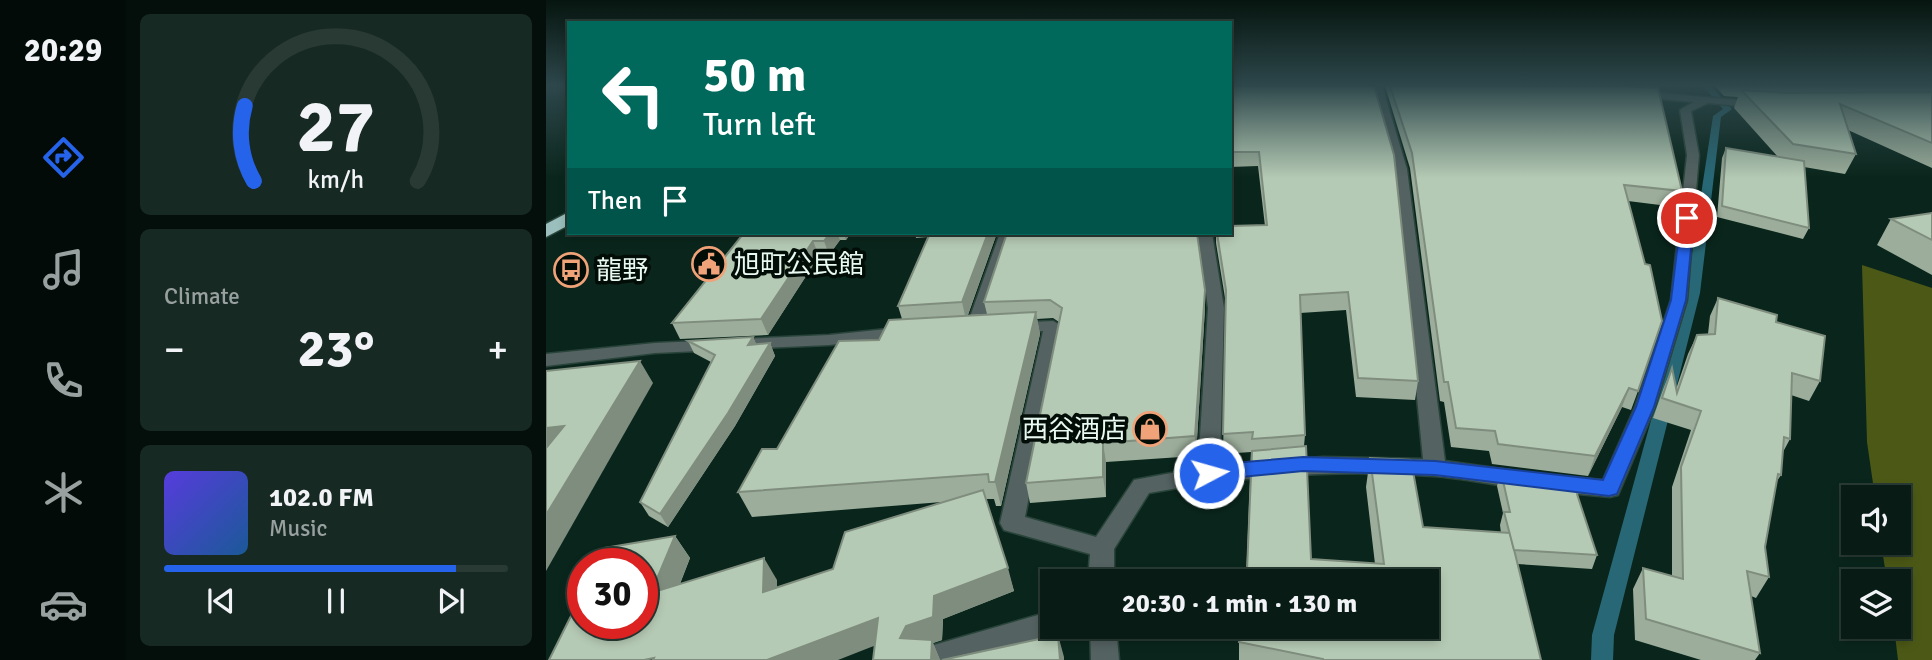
<!DOCTYPE html>
<meta charset="utf-8">
<style>
body{margin:0;font-family:Signika,"Noto Sans JP",sans-serif;background:#162922;color:#f1f3f6;height:100vh;display:flex;flex-direction:column;font-size:26px;white-space:nowrap}
*{box-sizing:border-box;margin:0}
p{font-size:23px;color:#98a1a0}
.icon{flex:none;width:38px;height:38px;fill:none;stroke:currentColor;stroke-width:2;stroke-linecap:round;stroke-linejoin:round}
.map{position:relative;flex:1;overflow:hidden}
.sheet{display:flex;flex-direction:column;gap:14px;padding:14px;background:#040f0c;width:420px}
.sheet>*{flex:none}
.guide{position:absolute;left:21px;top:21px;width:665px;height:214px;border-radius:0px;box-shadow:0 4px 10px #0003,0 0 0 2px #293a34;background:#00695c;color:#fff;overflow:hidden}
.fabs{position:absolute;left:1295px;top:485px;display:grid;gap:14px}
.fabs a{display:grid;place-items:center;width:70px;height:70px;border-radius:0px;background:#081c15;box-shadow:0 4px 10px #0003,0 0 0 2px #293a34;font-size:35px}
.speed{position:absolute;left:21px;top:548px;display:flex;gap:14px;font-size:35px;font-weight:700;text-align:center}
.speed>*{display:grid;place-content:center;width:91px;height:91px;border-radius:50%;background:#081c15;box-shadow:0 4px 10px #0003,0 0 0 2px #293a34;line-height:1}
.speed .limit{border:10px solid #d22;background:#fff;color:#111}
.pin{position:absolute;display:grid;place-items:center;width:60px;height:60px;color:#fff;margin:-30px;border:4px solid #fff;border-radius:50%;box-shadow:0 2px 7px #0007}
.me{position:absolute;width:77px;margin:-38px;rotate:84deg;stroke-linejoin:round;filter:drop-shadow(0 0 5px #0008)}
.turn{display:flex;align-items:center;gap:24px;height:147px;padding:0 21px;font-size:32px}
.turn .icon{width:91px;height:91px;stroke-width:2.5}
.turn b{display:block;font-size:49px;line-height:60px}
.then{display:flex;align-items:center;height:66px;padding:0 21px;background:#0003;gap:14px;font-size:26px}
.big{font-size:52px;font-weight:700;line-height:1.1}
.sheet .card{flex:1;display:flex;flex-direction:column;justify-content:center;gap:10px;min-width:0;padding:0 24px;border-radius:10px;background:#162922}
.sheet .dial{align-items:center;gap:0}
.dial svg{height:182px;overflow:visible;fill:none;stroke:#293a34;stroke-width:7;stroke-linecap:round;text-anchor:middle}
.dial text{fill:#f1f3f6;stroke:none}
.song{display:flex;align-items:center;gap:21px}
.cover{width:84px;height:84px;border-radius:10px;background:linear-gradient(135deg,hsl(250 70% 55%),hsl(210 70% 35%))}
.played{height:7px;border-radius:4px;background:linear-gradient(90deg,#2563eb 85%,#293a34 85%)}
.keys{display:flex;justify-content:space-around;direction:ltr}
.heat{display:flex;justify-content:space-between;align-items:center;font-size:38px;direction:ltr}
.trip{position:absolute;left:494px;top:569px;width:399px;height:70px;border-radius:0px;background:#081c15;box-shadow:0 4px 10px #0003,0 0 0 2px #293a34;font-weight:700;line-height:70px;text-align:center}
main{display:flex;flex:1;min-height:0}
.dock{display:flex;flex-direction:column;width:126px;justify-content:space-around;align-items:center;background:#030b08;color:#98a1a0}
.dock .icon{width:49px;height:49px}
.dock .active{color:#2563eb}
.dock b{font-size:32px;color:#f1f3f6}
.map>svg:first-child{display:block}
</style>
<main>
<nav class="dock">
<b>20:29</b>
<svg class="icon active" aria-label="directions" viewBox="0 0 24 24"><path d="M12 3l9 9-9 9-9-9zM9 14v-3h6M13 9l2 2-2 2"/></svg>
<svg class="icon" aria-label="music" viewBox="0 0 24 24"><path d="M9 18V5l10-2v13"/><circle cx="6" cy="18" r="3"/><circle cx="16" cy="16" r="3"/></svg>
<svg class="icon" aria-label="phone" viewBox="0 0 24 24"><path d="M5 4h4l2 5-3 2q2 4 5 5l2-3 5 2v4C11 20 4 13 5 4z"/></svg>
<svg class="icon" aria-label="climate" viewBox="0 0 24 24"><path d="M12 3v18M4 7l16 10M4 17L20 7"/></svg>
<svg class="icon" aria-label="car" viewBox="0 0 24 24"><path d="M5 17H2v-5l4-1 3-4h7l3 4 3 1v5h-3M9 17h6M6 11h13"/><circle cx="7" cy="17" r="2"/><circle cx="17" cy="17" r="2"/></svg>
</nav>
<section class="sheet">
<div class="card dial"><svg viewBox="0 0 100 80">
<path d="M14 69A42 42 0 1 1 86 69"/>
<path d="M14 69A42 42 0 0 1 10 36" stroke="#2563eb"/>
<text x="50" y="56" font-size="32" font-weight="700">27</text>
<text x="50" y="72" font-size="11">km/h</text>
</svg></div>
<div class="card"><p>Climate</p>
<div class="heat"><a>−</a><b class="big">23°</b><a>+</a></div>
</div>
<div class="card">
<div class="song"><i class="cover"></i><div><b>102.0 FM</b><p>Music</p></div></div>
<div class="played"></div>
<div class="keys"><svg class="icon" aria-label="previous" viewBox="0 0 24 24"><path d="M18 5L8 12l10 7zM5 5v14"/></svg><svg class="icon" aria-label="pause" viewBox="0 0 24 24"><path d="M8 5v14M16 5v14"/></svg><svg class="icon" aria-label="next" viewBox="0 0 24 24"><path d="M6 5l10 7-10 7zM19 5v14"/></svg></div>
</div>
</section>
<div class="map">
<svg width="1386" height="660" viewBox="0 0 1386 660">
<rect width="100%" height="100%" fill="#0a261c"/>
<path fill="#4c5916" d="M1316,265l70,23v372h-34l-4,-33 5,-1v-45h-12l-6,-38 18,-1v-45h-24l-8,-55z"/>
<g fill="none" stroke-linecap="round" stroke-linejoin="round">
<path fill="#286876" fill-rule="evenodd" d="M1157,86h8l21,23 -11,8 -21,176 -86,342 -1,25h-22l1,-25 94,-342 27,-177 10,-7z"/>
<g stroke="#29443a" stroke-width="3">
<g id="street">
<path d="M826,86h10l25,83 38,292 78,11 8,2 3,6 -3,6 -8,2c-30,-3 -60,-10 -90,-12 -96,-7 -190,0 -284,17l-35,56v32h-26l2,-27 -86,-24 -4,-7 43,-192 -28,1 -9,-5 3,-4 44,-2 9,5 -37,191 71,20 38,-57 64,-12 10,-160 -10,-75h14l12,75 -4,157 103,-8 100,2 -28,-290z"/>
<path d="M1089,91l126,11 5,3 -5,3 -53,-5 -17,8 8,44 -12,145 -32,107 -37,88 -8,2 -52,-5 -8,-2 -3,-6 3,-6 8,-2 45,4 32,-73 36,-107 16,-145 -7,-45 14,-8 -63,-6v-4z"/>
<path d="M454,233h14l-29,90 7,5 -9,5 -14,-1 -3,-4z"/>
<path d="M360,327l9,5 -3,4 -83,9 -174,8 -109,13v-12l109,-11 174,-8z"/>
<path d="M506,611v15h12l-3,5 -9,4 -82,25h-57l4,-9 10,-4z"/>
<path d="M544,626h26l3,34h-28z"/>
</g>
</g>
<g stroke="#29443a" stroke-width="3">
<path id="highway" d="M23,212v13l-23,12v-13z"/>
</g>
<use href="#street" fill="#546261" fill-rule="evenodd"/>
<use href="#highway" fill="#9abfbc" fill-rule="evenodd"/>
</g>
<g fill="#9cae9b">
<path d="M684,86l188,295 -3,19 -59,-3 -10,-87 -46,3 5,122 -1,11 7,113 64,5 -9,-77 4,-29 53,69 78,6 -1,-8 3,-12 -6,-27 4,-14 77,24 19,59 -5,14 -75,-5 24,96h-302v-18l187,-61h-180l5,-129 -28,2 3,-150 -10,-61v-10h14l35,-7 -7,-60 -28,1z"/>
<path d="M839,86h268l-1,2 30,103 -6,16 -48,-6 10,190 -7,19 -9,-3 -34,69 -96,-12 -3,-13 -38,-4 -7,-45 -4,-1 -30,-233z"/>
<path d="M1169,86h217v82l-84,-38 8,24 -11,20 -41,-7 5,61 -6,11 -86,-22 5,-59 4,-10 52,9 -44,-49 4,-11 -14,-1z"/>
<path d="M1386,213v62l-55,-30 14,-26z"/>
<path d="M198,233h107l-5,7h-6l-11,15 -10,1 -51,79 -88,4 -8,-16z"/>
<path d="M369,233h82l-29,82 19,-1 -3,-12 23,-69 198,75 -9,148 -90,6v35l-76,6 -4,-20 33,-161 -6,-4 -16,1 3,15 -39,172h-5l-2,-7h-8l28,92 -71,28 -1,21 -9,3 7,17 -65,-14 -326,14 126,-124 15,22 -10,26 97,-4v8l56,-19 109,-67 -190,15 -14,-25 39,-43 102,-109 23,-21 -4,-13 30,-69 -12,1z"/>
<path d="M1172,298l58,24 44,59 -11,20 -18,-6 -1,44 -7,13 -2,23 -4,6 -12,66 4,30 -13,21 -5,-2 9,57 -5,7h-54l-66,-20 -2,-51 10,-21 29,8v-89l19,-57 -38,-12 11,-31 8,-19 4,21 12,-35 9,-19 11,-1 2,-18z"/>
<path d="M207,337l3,7 14,-1 5,13 -40,70 -67,101 -19,-11 -9,-14 71,-140 -17,-9 -6,-12z"/>
</g>
<g fill="#7f8d7e">
<path d="M284,233h7l3,7 -11,15 -5,-14z"/>
<path d="M298,233h7l-5,7z"/>
<path d="M442,233h9l-31,87 -4,-18z"/>
<path d="M267,241l6,15 -51,79 -7,-16z"/>
<path d="M659,290v18l-9,148 -1,-20z"/>
<path d="M490,312l4,22 -39,172 -6,-24z"/>
<path d="M207,337l6,13 -11,-5z"/>
<path d="M224,343l5,13 -40,70 -67,101 -8,-13z"/>
<path d="M94,361l13,22 -107,188v-56z"/>
<path d="M1083,388l-7,19 -34,69 7,-20z"/>
<path d="M18,426l-18,28v-26z"/>
<path d="M557,443l3,19v35l-3,-20z"/>
<path d="M129,536l15,22 -23,58 -16,-23z"/>
<path d="M218,558l13,22v35l-14,-23z"/>
<path d="M462,568l6,23 -71,28 -1,21 -9,3 7,17h-9l-31,-22 6,-12 28,-30z"/>
<path d="M332,618l11,22 -51,20h-71z"/>
<path d="M512,635l6,22v3h-4z"/>
</g>
<g fill="#b5cab4" stroke="#7f8d7e" stroke-width="2">
<path d="M684,86h144l20,69 24,226 -60,-3 -10,-86 -48,3 5,140 -53,4 1,-7 -30,2 3,-144 -9,-57h13v-7l37,-1 -8,-73h-29z"/>
<path d="M844,86h233l35,2 24,103 -58,-6 21,79 5,1 12,56 -24,70 -9,-3 -34,68 -97,-12 -3,-13 -39,-3 -8,-46h-4l-32,-229z"/>
<path d="M1195,90l46,3 145,-1v51l-92,-39 16,50 -63,-10z"/>
<path d="M1180,148l78,13 5,67 -87,-22z"/>
<path d="M1386,213v27l-41,-21z"/>
<path d="M198,233h86l-6,8h-11l-52,78 -89,4z"/>
<path d="M384,233h58l-26,69 -64,4z"/>
<path d="M461,233h190l8,57 -10,146 -92,7v34l-77,6 36,-175 -12,-8 -66,2z"/>
<path d="M1172,298l59,17 -1,7 49,14 -5,45 -28,-8 -2,66 -6,-2 -3,38 -3,-1 -13,73 4,30 -22,-6 13,82 -114,-34 -3,-51 40,11 -2,-112 20,-56 -39,-13 10,-30 5,25 20,-58 18,-1z"/>
<path d="M490,312l-41,170h-6l-1,-8 -250,18 24,-43h15l62,-108 40,-1 10,-20z"/>
<path d="M207,337l-5,8 22,-2 -42,70 -68,101 -20,-12 75,-147 -27,-14z"/>
<path d="M94,361l-94,154v-67l18,-22 -18,2v-57z"/>
<path d="M760,446l5,113 73,5 -14,-106 41,2 12,67 87,6 31,127h-218v-1l-84,-17 4,-16h183v-45h-172l2,-10h-9l5,-120z"/>
<path d="M955,472l82,11 -6,11 20,61 -83,-5 -10,-38h6z"/>
<path d="M437,490l25,78 -74,28 -1,21 -27,9 -6,12 32,2 -1,20h-58l5,-42 -111,42h-114l1,-2 -10,2h-95l34,-68v31h59v-59h-45l8,-16 70,-12 -24,57 113,-35 -1,34 70,-23 12,-37z"/>
<path d="M512,635l2,25h-118z"/>
</g>
<linearGradient id="sky" x2="0" y2="1"><stop stop-color="#06150f"/><stop offset="0.48" stop-color="#2d474b"/><stop offset="1" stop-color="#2d474b" stop-opacity="0"/></linearGradient>
<rect width="1386" height="178" fill="url(#sky)"/>
<path fill="#2563eb" stroke="#184099" stroke-width="2" d="M1141,214l7,4 -8,82 -32,107 -37,87 -8,2 -174,-21 -132,-4 -94,9 -7,-2 -3,-5 3,-5 7,-3 94,-8 132,4 168,19 33,-73 35,-107 10,-82z"/>
<defs>
<g id="civic-ring" transform="scale(1.75)"><circle r="9.5" fill="#030d08" stroke="#f0a278" stroke-width="1.5"/><path d="M-.6-6.5H3V-4.5H.6V-3L4-1V1h2V6H-6V1h2V-1L-.6-3ZM-1.2 2.5V6h2.4V2.5Z" fill="#f0a278"/></g>
<g id="bus-ring" transform="scale(1.75)"><circle r="9.5" fill="#030d08" stroke="#f0a278" stroke-width="1.5"/><path d="M-5-6H5V4H4V6H2V4H-2V6H-4V4H-5ZM-3.5-4V0h7V-4ZM-3.5 1.2v1.5H-2V1.2ZM2 1.2v1.5H3.5V1.2Z" fill="#f0a278"/></g>
<g id="shop-ring" transform="scale(1.75)"><circle r="9.5" fill="#030d08" stroke="#f0a278" stroke-width="1.5"/><path d="M-5-2.5h2.3a2.7 3.5 0 0 1 5.4 0H5L5.5 6h-11ZM-1.5-2.5h3a1.5 2.3 0 0 0-3 0Z" fill="#f0a278"/></g>
</defs>
<g fill-rule="evenodd">
<use href="#civic-ring" x="163" y="264"/>
<use href="#bus-ring" x="25" y="270"/>
<use href="#shop-ring" x="604" y="429"/>
</g>
<g text-anchor="middle" stroke-width="7" stroke-linejoin="round" paint-order="stroke">
<g font-size="26" fill="#e9faf2" stroke="#030d08" text-anchor="start">
<text x="188" y="273">旭町公民館</text>
<text x="50" y="279">龍野</text>
<text x="580" y="438" text-anchor="end">西谷酒店</text>
</g>
</g>
</svg>
<div class="fabs">
<a><svg class="icon" aria-label="sound" viewBox="0 0 24 24"><path d="M4 9h4l5-4v14l-5-4H4zM17 9q2 3 0 6"/></svg></a>
<a><svg class="icon" aria-label="layers" viewBox="0 0 24 24"><path d="M12 4l9 5-9 5-9-5zM3 14l9 5 9-5"/></svg></a>
</div>
<div class="speed"><div class="limit">30</div></div>
<div class="pin" style="left:1141px;top:218px;background:#d93025"><svg class="icon" aria-label="arrive" viewBox="0 0 24 24"><path d="M6 21V4h12l-3 4 3 4H6"/></svg></div>
<svg class="me" style="left:663px;top:473px" viewBox="-20 -20 40 40"><circle r="17" fill="#2563eb" stroke="#fff" stroke-width="3"/><path d="M0-11L8 9 0 5-8 9z" fill="#fff"/></svg>
<div class="trip">20:30 · 1 min · 130 m</div>
<div class="guide">
<div class="turn"><svg class="icon" aria-label="left" viewBox="0 0 24 24"><path d="M17 20v-9H6M10 6l-5 5 5 5"/></svg><div><b>50 m</b>Turn left</div></div>
<div class="then">Then<svg class="icon" aria-label="arrive" viewBox="0 0 24 24"><path d="M6 21V4h12l-3 4 3 4H6"/></svg></div>
</div>
</div>
</main>
